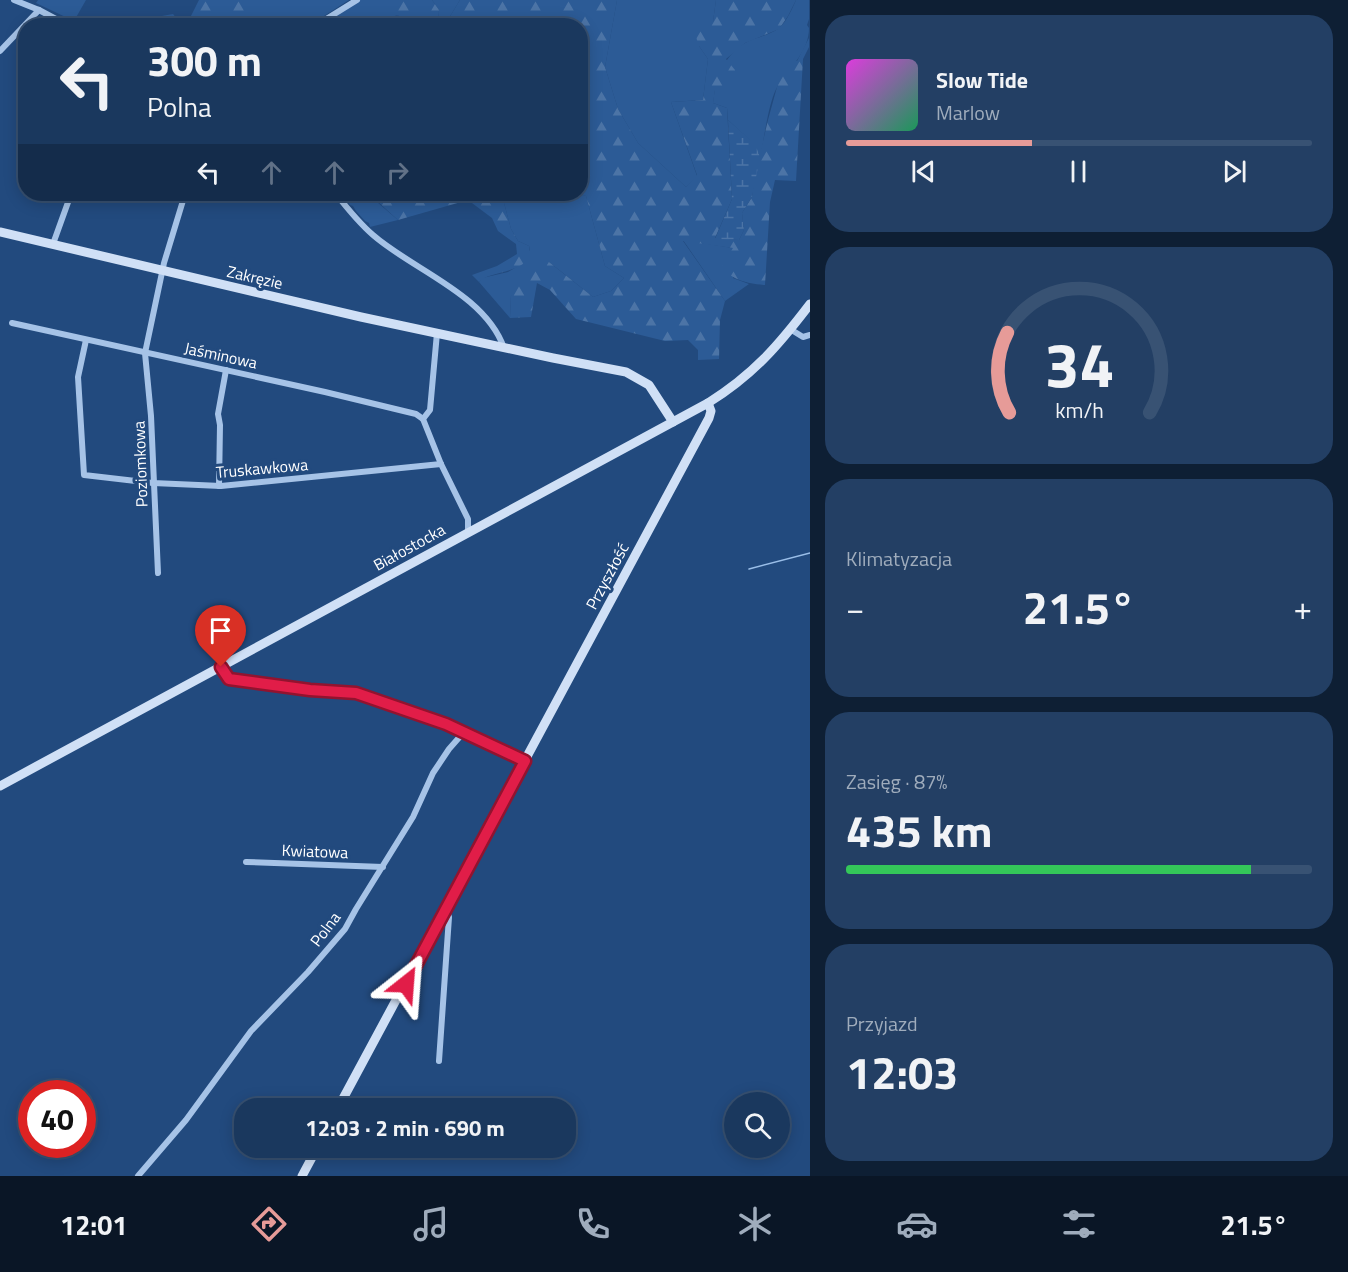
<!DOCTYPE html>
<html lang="pl">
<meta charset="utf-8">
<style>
body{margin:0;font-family:"Titillium Web",sans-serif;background:#233f64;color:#f1f3f6;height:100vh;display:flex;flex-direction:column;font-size:22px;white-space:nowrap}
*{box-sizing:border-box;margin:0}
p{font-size:20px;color:#9facbc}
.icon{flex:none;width:33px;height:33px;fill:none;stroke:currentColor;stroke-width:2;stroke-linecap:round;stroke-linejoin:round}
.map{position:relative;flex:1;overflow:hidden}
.panel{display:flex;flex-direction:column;gap:15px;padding:15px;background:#0e1f34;width:538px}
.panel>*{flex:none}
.top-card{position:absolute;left:18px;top:18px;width:570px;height:183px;border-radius:24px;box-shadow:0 3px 15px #0003,0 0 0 2px #385273;background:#1a385e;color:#f1f3f6;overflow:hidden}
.controls{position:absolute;left:724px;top:1092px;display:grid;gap:12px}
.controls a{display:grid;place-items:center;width:66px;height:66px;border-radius:50%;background:#1a385e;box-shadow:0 3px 15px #0003,0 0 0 2px #385273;font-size:30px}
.speed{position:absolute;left:18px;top:1080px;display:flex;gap:12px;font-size:30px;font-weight:700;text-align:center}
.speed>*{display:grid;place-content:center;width:78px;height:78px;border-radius:50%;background:#1a385e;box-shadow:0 3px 15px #0003,0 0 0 2px #385273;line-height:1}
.speed .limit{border:9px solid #d22;background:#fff;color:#111}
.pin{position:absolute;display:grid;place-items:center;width:51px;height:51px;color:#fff;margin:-62px -26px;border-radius:50% 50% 50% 0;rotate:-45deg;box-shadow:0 0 6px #0007}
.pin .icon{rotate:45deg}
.me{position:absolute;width:66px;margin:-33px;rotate:28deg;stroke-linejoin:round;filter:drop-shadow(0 0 4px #0008)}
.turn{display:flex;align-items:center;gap:21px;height:126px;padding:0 30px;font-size:27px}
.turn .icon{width:78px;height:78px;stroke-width:2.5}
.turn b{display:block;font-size:42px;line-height:51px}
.lanes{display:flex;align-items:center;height:57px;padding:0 30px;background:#0003;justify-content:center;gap:30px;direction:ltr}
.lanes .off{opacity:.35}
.big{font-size:45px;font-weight:700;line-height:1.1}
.panel .tile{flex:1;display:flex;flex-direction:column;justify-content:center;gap:9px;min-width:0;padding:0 21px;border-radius:24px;background:#233f64}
.panel .dial{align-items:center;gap:0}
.dial svg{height:156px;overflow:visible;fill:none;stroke:#385273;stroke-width:7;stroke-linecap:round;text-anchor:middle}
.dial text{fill:#f1f3f6;stroke:none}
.song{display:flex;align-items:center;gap:18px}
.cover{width:72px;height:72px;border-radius:9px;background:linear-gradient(135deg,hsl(300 70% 55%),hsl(150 70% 35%))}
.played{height:6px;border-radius:3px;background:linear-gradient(90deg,#e69b98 40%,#385273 40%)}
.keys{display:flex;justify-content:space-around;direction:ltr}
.heat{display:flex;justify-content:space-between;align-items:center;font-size:33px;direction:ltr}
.charge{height:9px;border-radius:4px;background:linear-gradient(90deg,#34c759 87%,#385273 0)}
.trip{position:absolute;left:234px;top:1098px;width:342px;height:60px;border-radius:24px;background:#1a385e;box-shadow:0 3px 15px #0003,0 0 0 2px #385273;font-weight:700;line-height:60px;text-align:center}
.tab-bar{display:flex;height:96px;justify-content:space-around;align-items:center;background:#0a1626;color:#9facbc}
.tab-bar .icon{width:42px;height:42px}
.tab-bar .on{color:#e69b98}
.tab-bar b{font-size:27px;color:#f1f3f6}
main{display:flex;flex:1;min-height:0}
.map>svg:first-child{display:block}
</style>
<main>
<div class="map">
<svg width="810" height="1176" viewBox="0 0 810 1176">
<defs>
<pattern id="forest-firs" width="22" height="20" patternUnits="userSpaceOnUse" patternTransform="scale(1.5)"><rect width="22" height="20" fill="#2c5b96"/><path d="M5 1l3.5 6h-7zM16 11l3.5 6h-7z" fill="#4c74a6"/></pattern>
<pattern id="wetland-marsh" width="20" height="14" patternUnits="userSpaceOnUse" patternTransform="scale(1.5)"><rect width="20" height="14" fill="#2c5b96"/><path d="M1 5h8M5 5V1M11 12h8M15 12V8" fill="none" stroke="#4c74a6"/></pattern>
</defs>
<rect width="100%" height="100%" fill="#224a7e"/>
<g fill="#2c5b96">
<path d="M38,0h48l-12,21 -38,-18z"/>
<path d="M266,0h83l-39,25 -49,1 5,-8z"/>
<path d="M360,0h21v6l9,12 9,-3 -1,10h-36l3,-4 -9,-5 -2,9 -36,1z"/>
<path d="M432,0h28l-11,18 -1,7h-10l1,-15z"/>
<path d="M617,0h99l-3,22 -14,24 9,13 -5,41 -32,2 26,74 -11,11 -48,-44 -20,-34 -13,-42z"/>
<path d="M796,0h13v19l-2,6 2,3c0,23 -18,38 -30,56 -11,16 -14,54 -19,73l-6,-13 -26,-24 -1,-12 -14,-5c3,-25 12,-51 36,-62 9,-4 23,-7 30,-13 8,-7 13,-19 17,-28z"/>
<path d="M341,194l44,1 -8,7 21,18 -28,7 -1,-4 -4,-2 -9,-10 -3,-5 -3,-1z"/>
<path d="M472,194h108l6,2 19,70 19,12 -13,13 -18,6 -44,-35 -38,34 -1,22 -31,-36 3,-4 26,-6 10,-6 12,-16 -1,-4 -11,-5 -7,-12 -7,-26 -13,-9 -17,1z"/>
<path d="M683,240l50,8v30l16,6 -24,17z"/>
</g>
<g fill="url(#forest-firs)">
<path d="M199,0h67v19l-5,6h-108l-1,-3 10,-6 11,-2 7,9 7,1z"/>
<path d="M381,0h51l7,10 -1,15h-40l1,-10 -18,4z"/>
<path d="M460,0h157l-12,67 13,42 20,34 48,44 11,-12 -26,-73 32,-2 5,-41 -9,-13 -5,-15 6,-11 13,2 3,-22h80l-8,16 -9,13 -34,14 -19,16 9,11 -1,15 -7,7 -12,-2 -2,13 14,5 5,91 -17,39 24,2 5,-10 -2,-17 10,-16 3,-22 13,-55 9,-33 11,-26h9l12,-23v9l-6,12 -7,122 -21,-1 -5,22 -5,83c-20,-2 -29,-4 -44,-17l12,-20 -50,-7 42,60 -5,19 -1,39 -21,1v-10l-10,-10 -23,1 -89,-22 -26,-29 -13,-7 -6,34 -21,1 1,-22 6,-21 16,-10 16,-3 44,35 18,-6 13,-13 -19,-12 -19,-70 -6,-2v-168h-132l1,-8z"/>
<path d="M376,194h115l13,9 7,26 7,12 11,5c7,28 -41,24 -50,36l-7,-7 25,-9 20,-12 -1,-10 -18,-13 -6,-13 -24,-18 -70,20 -21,-19 8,-6z"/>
</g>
<path fill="url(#wetland-marsh)" d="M728,120l27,24 5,13 -8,40 -10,16 2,17 -5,10 -24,-1 17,-40z"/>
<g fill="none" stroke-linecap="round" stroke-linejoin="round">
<path stroke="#9abee8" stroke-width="1.5" d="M749,569l61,-16"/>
<g stroke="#a6c3e7" stroke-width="6">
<path d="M14,0l25,10 30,16"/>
<path d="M315,26l42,-26"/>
<path d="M0,51l39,-41"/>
<path d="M336,194c11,14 23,29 37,41 40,35 112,59 131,113"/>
<path d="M53,244l18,-50"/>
<path d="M12,323l313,69 91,22 7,5"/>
<path d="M790,329l13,8 7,-2"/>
<path d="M437,333l-7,77 -7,9 18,45 27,55v13"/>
<path d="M86,340l-8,37 6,98 69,8 68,3 220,-22"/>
<path d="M219,486l1,-61 -2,-11 8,-44"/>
<path d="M158,573l-7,-157 -6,-63 19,-90 21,-69"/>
<path d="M221,667l8,12 81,11 46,3 43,13 65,26"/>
<path d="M246,862l137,5"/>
<path d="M439,1061l10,-144 -3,-8"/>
<path d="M138,1176l48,-56 65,-89 57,-59 37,-43 11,-20 57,-92 20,-44 16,-24 15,-17 61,29"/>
</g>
<g stroke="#d0e0f6" stroke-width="9">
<path d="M0,232l361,85 192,41 73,14 23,13 24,37"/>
<path d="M0,786l708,-383c45,-28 70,-57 102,-99"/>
<path d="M338,1108l371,-690 2,-7 -3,-8"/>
<path d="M302,1176l15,-28"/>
</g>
</g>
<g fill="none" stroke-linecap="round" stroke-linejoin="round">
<g stroke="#92132f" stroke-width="15">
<path id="route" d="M221,667l8,12 81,11 46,3 90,31 79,37 -119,223"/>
</g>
<use href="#route" stroke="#e11d48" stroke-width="10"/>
</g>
<g text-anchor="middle" stroke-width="6" stroke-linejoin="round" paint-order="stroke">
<g font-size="16" fill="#fff" stroke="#224a7e">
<text transform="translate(255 277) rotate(13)" y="6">Zakręzie</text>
<text transform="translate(221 355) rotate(12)" y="6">Jaśminowa</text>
<text transform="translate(140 464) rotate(-92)" y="6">Poziomkowa</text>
<text transform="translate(262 468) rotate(-5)" y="6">Truskawkowa</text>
<text transform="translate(409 547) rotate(-29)" y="6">Białostocka</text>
<text transform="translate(607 576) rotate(-62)" y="6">Przyszłość</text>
<text transform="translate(315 851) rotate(2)" y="6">Kwiatowa</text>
<text transform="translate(325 929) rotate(-53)" y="6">Polna</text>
</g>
</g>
</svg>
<div class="controls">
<a><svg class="icon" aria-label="search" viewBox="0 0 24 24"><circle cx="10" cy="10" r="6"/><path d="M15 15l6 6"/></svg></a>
</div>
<div class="speed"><div class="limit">40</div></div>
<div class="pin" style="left:221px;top:667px;background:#d93025"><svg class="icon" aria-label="arrive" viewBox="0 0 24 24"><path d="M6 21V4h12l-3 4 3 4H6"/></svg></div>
<svg class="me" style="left:406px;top:984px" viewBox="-20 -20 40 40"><path d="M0-17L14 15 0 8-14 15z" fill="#e11d48" stroke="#fff" stroke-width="4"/></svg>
<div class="trip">12:03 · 2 min · 690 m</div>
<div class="top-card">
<div class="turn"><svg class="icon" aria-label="left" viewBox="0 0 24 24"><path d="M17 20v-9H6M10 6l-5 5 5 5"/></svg><div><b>300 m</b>Polna</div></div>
<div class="lanes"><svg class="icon" aria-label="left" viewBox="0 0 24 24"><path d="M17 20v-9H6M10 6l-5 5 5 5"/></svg><svg class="icon off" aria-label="ahead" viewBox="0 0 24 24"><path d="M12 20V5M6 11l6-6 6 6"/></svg><svg class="icon off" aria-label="ahead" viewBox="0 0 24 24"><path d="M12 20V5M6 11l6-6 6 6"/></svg><svg class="icon off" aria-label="right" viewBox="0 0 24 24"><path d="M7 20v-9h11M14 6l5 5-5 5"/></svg></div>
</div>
</div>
<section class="panel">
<div class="tile">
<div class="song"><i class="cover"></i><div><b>Slow Tide</b><p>Marlow</p></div></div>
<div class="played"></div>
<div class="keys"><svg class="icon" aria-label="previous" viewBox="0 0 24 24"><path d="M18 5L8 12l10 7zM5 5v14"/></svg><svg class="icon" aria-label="pause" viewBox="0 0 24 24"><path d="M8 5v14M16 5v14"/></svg><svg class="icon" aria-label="next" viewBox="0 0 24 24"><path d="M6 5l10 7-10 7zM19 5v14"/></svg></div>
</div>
<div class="tile dial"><svg viewBox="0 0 100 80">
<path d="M14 69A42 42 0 1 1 86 69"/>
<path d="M14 69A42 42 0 0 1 13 28" stroke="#e69b98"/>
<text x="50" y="56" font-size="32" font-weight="700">34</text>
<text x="50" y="72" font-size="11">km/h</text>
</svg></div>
<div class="tile"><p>Klimatyzacja</p>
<div class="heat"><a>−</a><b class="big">21.5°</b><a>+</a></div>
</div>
<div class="tile"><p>Zasięg · 87%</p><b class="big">435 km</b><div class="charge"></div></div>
<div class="tile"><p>Przyjazd</p><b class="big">12:03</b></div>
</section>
</main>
<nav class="tab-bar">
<b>12:01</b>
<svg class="icon on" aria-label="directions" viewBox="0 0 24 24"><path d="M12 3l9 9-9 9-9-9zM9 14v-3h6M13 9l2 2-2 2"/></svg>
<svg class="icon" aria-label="music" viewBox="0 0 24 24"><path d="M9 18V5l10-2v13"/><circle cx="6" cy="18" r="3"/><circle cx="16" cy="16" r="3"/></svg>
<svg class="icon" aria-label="phone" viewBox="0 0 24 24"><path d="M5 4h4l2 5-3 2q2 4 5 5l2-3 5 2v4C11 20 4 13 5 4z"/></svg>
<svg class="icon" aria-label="climate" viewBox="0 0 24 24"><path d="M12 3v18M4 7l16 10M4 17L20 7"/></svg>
<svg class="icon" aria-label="car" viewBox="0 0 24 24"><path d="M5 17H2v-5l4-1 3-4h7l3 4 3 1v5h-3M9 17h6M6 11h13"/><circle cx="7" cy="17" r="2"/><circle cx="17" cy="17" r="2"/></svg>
<svg class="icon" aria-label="filters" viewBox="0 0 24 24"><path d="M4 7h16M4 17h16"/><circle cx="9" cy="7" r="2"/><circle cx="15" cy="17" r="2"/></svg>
<b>21.5°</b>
</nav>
